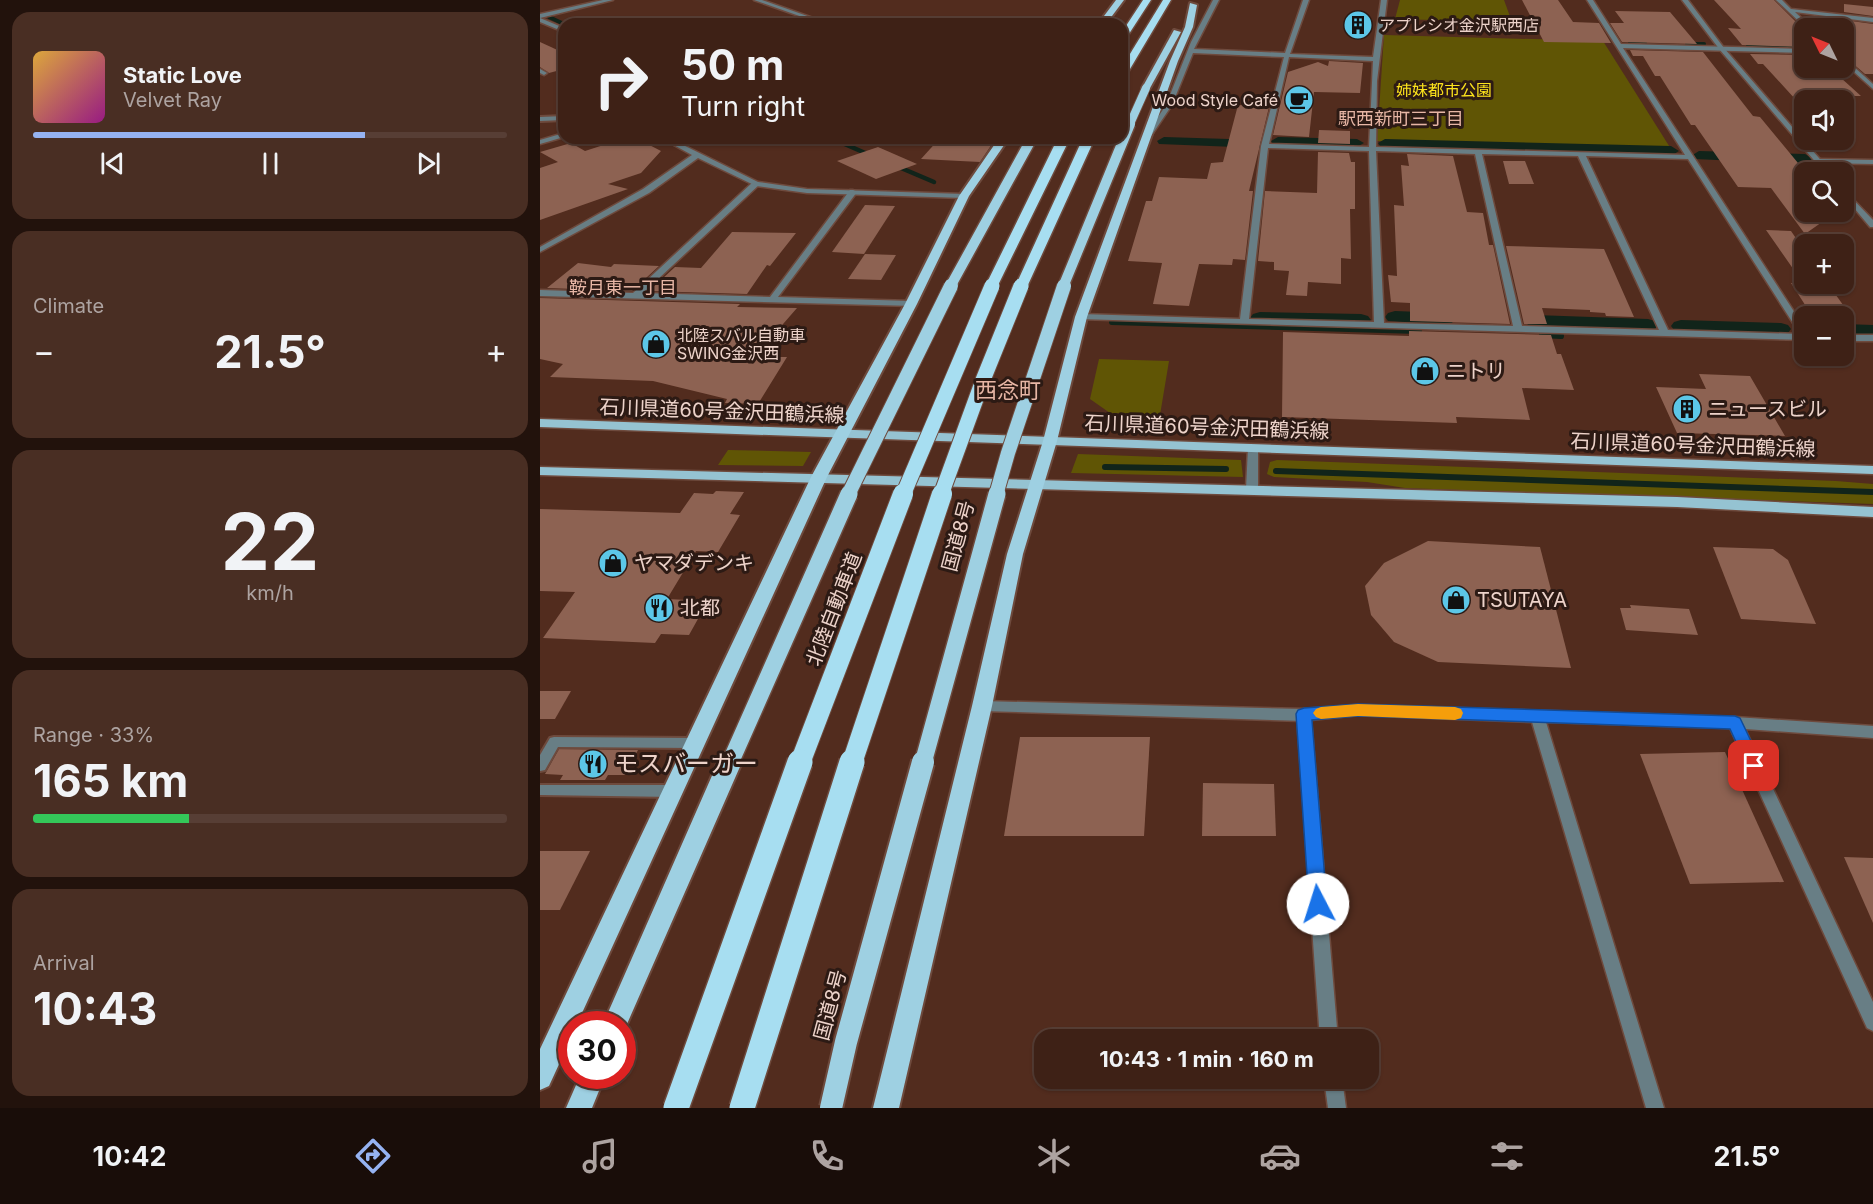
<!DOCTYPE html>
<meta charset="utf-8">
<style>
body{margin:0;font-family:Inter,"Noto Sans JP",sans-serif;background:#492e23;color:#f1f3f6;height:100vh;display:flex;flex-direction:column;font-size:22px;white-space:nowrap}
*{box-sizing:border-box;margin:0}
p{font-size:20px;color:#ada3a1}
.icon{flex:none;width:33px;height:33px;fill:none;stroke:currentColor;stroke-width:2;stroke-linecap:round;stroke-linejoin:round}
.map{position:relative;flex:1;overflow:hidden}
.panel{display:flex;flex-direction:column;gap:12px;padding:12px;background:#22120c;width:540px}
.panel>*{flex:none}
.banner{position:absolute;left:18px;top:18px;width:570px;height:126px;border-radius:18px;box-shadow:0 2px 4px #0004,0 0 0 2px #573e35;background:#3e2116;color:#f1f3f6;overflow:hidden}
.needle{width:39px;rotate:313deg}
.controls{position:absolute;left:1254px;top:18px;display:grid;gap:12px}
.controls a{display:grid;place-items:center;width:60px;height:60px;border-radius:12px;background:#3e2116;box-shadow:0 2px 4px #0004,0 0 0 2px #573e35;font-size:30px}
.speed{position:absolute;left:18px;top:1011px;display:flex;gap:12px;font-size:30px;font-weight:700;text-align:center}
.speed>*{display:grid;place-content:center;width:78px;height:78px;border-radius:50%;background:#3e2116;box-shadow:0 2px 4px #0004,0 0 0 2px #573e35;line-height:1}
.speed .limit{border:9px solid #d22;background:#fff;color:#111}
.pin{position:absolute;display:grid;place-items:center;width:51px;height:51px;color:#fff;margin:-26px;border-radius:12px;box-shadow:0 3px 9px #0006}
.me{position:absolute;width:66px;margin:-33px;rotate:355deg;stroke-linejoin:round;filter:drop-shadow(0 0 4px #0008)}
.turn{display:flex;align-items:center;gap:21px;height:126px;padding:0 24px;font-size:27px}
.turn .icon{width:78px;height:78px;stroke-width:2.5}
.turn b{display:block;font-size:42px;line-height:51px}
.big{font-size:45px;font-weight:700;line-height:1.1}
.panel .tile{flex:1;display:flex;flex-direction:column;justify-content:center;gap:9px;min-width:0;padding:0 21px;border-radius:18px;background:#492e23}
.panel .dial{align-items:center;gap:0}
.dial b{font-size:78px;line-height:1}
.song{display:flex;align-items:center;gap:18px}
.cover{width:72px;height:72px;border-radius:9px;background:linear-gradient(135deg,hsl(40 70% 55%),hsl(310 70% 35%))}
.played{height:6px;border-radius:3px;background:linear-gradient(90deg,#95b2f1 70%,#573e35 70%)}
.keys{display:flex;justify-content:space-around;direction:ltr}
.heat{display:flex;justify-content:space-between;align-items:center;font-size:33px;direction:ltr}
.charge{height:9px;border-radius:4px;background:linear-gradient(90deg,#34c759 33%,#573e35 0)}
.trip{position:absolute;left:494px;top:1029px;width:345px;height:60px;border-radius:18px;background:#3e2116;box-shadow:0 2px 4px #0004,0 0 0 2px #573e35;font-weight:700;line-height:60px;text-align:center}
.tab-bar{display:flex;height:96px;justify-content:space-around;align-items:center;background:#190d09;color:#ada3a1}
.tab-bar .icon{width:42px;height:42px}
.tab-bar .selected{color:#95b2f1}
.tab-bar b{font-size:27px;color:#f1f3f6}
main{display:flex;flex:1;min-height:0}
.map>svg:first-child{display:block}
</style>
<main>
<section class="panel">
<div class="tile">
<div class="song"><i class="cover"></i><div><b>Static Love</b><p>Velvet Ray</p></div></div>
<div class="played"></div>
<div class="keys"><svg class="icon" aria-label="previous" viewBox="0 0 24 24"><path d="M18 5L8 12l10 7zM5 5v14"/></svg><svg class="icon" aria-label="pause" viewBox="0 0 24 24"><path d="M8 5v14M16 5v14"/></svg><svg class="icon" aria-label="next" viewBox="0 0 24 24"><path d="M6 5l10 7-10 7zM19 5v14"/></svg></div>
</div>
<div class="tile"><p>Climate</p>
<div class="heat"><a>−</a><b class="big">21.5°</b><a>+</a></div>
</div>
<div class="tile dial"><b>22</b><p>km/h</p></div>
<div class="tile"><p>Range · 33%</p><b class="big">165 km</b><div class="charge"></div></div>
<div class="tile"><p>Arrival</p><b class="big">10:43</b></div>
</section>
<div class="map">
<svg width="1333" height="1108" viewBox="0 0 1333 1108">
<rect width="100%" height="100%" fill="#522c1e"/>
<g fill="#605505">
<path d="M860,0h104l8,22 -117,-3z"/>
<path d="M844,35l219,6 68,108 -294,-8z"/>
<path d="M559,359l70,2 -9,54 -50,-2 -20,-14z"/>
<path d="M188,450l83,2 -8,14 -85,-1z"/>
<path d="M538,454l163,6 2,17 -172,-4z"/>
<path d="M737,460l559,21 37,3v20l-468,-16 -38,-6 -93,-5 -7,-3 3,-12z"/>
</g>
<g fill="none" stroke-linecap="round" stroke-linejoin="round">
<g stroke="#11241a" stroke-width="4">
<path d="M9,17l15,7"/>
<path d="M1090,42l15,1"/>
<path d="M1147,44h17"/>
<path d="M1208,46l56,2"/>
</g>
<g stroke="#11241a" stroke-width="4.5">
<path d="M291,138l41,18"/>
<path d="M354,165l40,17"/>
</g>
<g stroke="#11241a" stroke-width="6">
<path d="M572,322l307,9"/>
<path d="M1002,335l19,1"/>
<path d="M565,467l121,2"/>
<path d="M736,471l597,21"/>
</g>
<g fill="#11241a" fill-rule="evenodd">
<path d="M624,137l97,3 7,4 -7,4 -102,-4 -2,-3z"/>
<path d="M738,137l79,2 7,4 -7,4 -84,-3 -2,-3z"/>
<path d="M845,139l286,7 8,5 -8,5 -291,-10 -2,-3z"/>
<path d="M1159,151l106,3 8,5 -8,5 -111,-5 -3,-3z"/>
<path d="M855,311l50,2 7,2 3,4 -3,4 -7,2 -57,-4 -3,-4 3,-4z"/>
<path d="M720,312l101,2 7,2 3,4 -3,4 -7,2 -108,-4 -3,-4 3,-4z"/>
<path d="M995,315l113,4 7,2 3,4 -3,4 -7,2 -120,-6 -3,-4 3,-4z"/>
<path d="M1141,320l100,3 7,2 3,4 -3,4 -7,2 -107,-5 -3,-4 3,-4z"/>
<path d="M1304,324l29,1v12l-29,-1z"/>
</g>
</g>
<g fill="#8d6252">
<path d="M982,0h36l15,22 26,1 12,20 -67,-1z"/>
<path d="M1174,0h60l30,30v17l-62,-2 -14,-17 13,1z"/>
<path d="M1304,4l29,3v9l-29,-4z"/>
<path d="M1075,11l55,1 27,32 -75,-2 -12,-19h14z"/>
<path d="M1304,20l29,4v50h-8l-21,-18z"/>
<path d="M0,42l24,11v16l-15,4 -9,-6z"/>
<path d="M1090,50l73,2 50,64 7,1 38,46 6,1v48h14l7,8 -20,14 -34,-46 -33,-1 -43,-62h-4l-31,-49h-5l-12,-20h-10z"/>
<path d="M1210,54l54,1v13h26l31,28h-14l5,4h-56l-33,-36h-5z"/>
<path d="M789,61l34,2 -3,30 -46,-1 -5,45 -36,-2 15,-63 30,-10 10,4z"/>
<path d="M698,105l31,2 -20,84h4l-8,69 -12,-1 -1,6 -33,-1 -10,42 -36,-2 9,-41 -34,-2 18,-60h6l7,-24 48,2 4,-16 12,-1z"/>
<path d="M779,130l31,1v13l-32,-1z"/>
<path d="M85,138h11l25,13 -20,22 -33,11 20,5 -88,31v-52l18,-6 -18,-10 31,-9 14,8z"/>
<path d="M400,138h56l-16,24 -59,-3z"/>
<path d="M338,147l39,17 -41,15 -39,-18z"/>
<path d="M778,152l31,1 2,9h4v47h-5l1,50 -10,-1v26l-33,-2 -1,14 -21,-1 3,-24 -15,-1v-8l-16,-1 7,-70 52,2z"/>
<path d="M867,154l46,2 14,56 16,1 6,32h4l17,79 -100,-3v-18l-19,-1 -3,-27 9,1 -3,-71 10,1 -3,-41 8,1z"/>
<path d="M963,161h22l9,23h-25z"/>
<path d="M325,205l30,1 -31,48 -32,-2z"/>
<path d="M1226,230l25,1 13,19v34h24l23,32h-33l-3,-5h-6l-18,-28h12z"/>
<path d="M192,232l64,1 -26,33 -3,-1 -20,29 -98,-3 26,-24 26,1z"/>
<path d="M966,246l98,3 30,68 -28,-1 -1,-3 -15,-1v-2l-48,-2 5,16h-23z"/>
<path d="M325,254l31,1 -15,25 -33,-1z"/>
<path d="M38,263l33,4 3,-3 45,2 -27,25 -85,-3z"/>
<path d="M0,298l200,6 -3,3 60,1 -34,39h12l-6,10h18l-29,47 -33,-1 2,-4 -74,-18 -103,-4 13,-13 -23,-5z"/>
<path d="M869,331l142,4 6,19h4l13,36 -52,-2 8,32 -74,-3 1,6 -175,-6 1,-85 126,4z"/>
<path d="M1159,374l51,2 35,60 -108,-3 -21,-46 50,2z"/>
<path d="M176,491l28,1 -14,22 10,1 -22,37 -22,-1 -29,48 41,2 -19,34 -28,-1 -6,9 -112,-5 32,-46 -35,-1v-82l140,4 14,-20 19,1z"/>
<path d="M888,541l112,6 31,121 -133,-6 -44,-20 -23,-27 -6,-29 19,-23z"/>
<path d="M1173,547l60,2 15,11 28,64 -75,-5z"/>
<path d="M1090,605l59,4 9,26 -72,-5 -6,-22h11z"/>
<path d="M0,691h31l-16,28h-15z"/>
<path d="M480,737h130l-6,99h-140z"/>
<path d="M19,749l79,1 -13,25h-17l-3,5h-45l3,-5 -18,-1z"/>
<path d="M1185,752l59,130 -94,2 -50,-130z"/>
<path d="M663,783l71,1 2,52h-74z"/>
<path d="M0,851h50l-30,59h-20z"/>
<path d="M1304,857l29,1v65z"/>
</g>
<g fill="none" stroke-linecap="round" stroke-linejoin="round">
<g stroke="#6e4a3d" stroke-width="4">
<g id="service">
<path d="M24,116v4l-24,1v-4z"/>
<path d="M14,737l142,1 4,1 2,4 -2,4 -4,1 -138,-1 -13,23 -5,1v-16l10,-17z"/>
<path d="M0,785h134l5,2 2,4 -2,4 -5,2 -134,-2z"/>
</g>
</g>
<g stroke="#6e4a3d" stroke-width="3">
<g id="minor">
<path d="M63,0h10l-73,18v-4z"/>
<path d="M214,0h8l68,24h-8z"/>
<path d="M673,0h6l-25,49 91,4 18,-53h6l-19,54 83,3 8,-57h6l-10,81 -1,66 309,8 -98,-155h6l28,44 183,5v4l-181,-5 181,279v13l-726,-21v-4l3,-1 159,5 21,-173 23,-89 -91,-4 -21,52 -23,34 -5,-1 22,-33 25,-63zM749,57l84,4 -4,86 -100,-3zM728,148l101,3 5,171 -125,-3zM836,151l99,3 38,172 -129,-3zM942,154l96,2 81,174 -137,-4zM1046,156l102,3 112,175 -132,-4z"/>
<path d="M1236,0h6l9,9 82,9v4l-78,-10 17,16h-6z"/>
<path d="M0,18l24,10v4l-24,-10z"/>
<path d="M1304,58l29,26v5l-29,-26z"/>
<path d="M0,69l7,4 -3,2 -4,-2z"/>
<path d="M24,133v4l-24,7v-4z"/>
<path d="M1276,159l57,1v4l-54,-1h-3z"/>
<path d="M213,182l7,2 -117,109 127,4 80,-107h3l4,2 -79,105 133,4 3,1v4l-374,-10v-6l93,3z"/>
<rect x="1304" y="335" width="29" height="6"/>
<path d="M713,445l5,3v41l-6,4 -6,-4 2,-41z"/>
<path d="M818,705l377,12 138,9v12l-128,-9 128,273v29l-6,-3 -137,-300 -184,-6 118,386h-18l-114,-386 -174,-7 -47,5 27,320h-18l-23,-325 2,-4 5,-2z"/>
<path d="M784,1078h18l4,30h-18z"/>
</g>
</g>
<g stroke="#6e4a3d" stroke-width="3">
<g id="tertiary">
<path d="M1142,0h6l36,48 107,124h-7l-104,-122z"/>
<path d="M121,138h8l89,44 49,7 157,5 4,2 -4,2 -157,-5 -51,-7 -58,-28 -49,35 -109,59v-5l103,-58 49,-34z"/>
<path d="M1304,190l29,30v7h-3l-26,-31z"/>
<path d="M442,701l322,8 5,2 2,4 -2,4 -5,2 -322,-10 -5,-1 -2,-4 2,-4z"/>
</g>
</g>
<g stroke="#6e4a3d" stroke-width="3">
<g id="primary">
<path d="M0,419l1333,47v8l-1333,-47z"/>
<path d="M0,467l1137,30 196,10v10l-196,-10 -1137,-32z"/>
</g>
</g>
<g stroke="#6e4a3d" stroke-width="4">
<g id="trunk">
<path d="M576,0h8l-18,24h-8z"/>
<path d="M650,3l7,2 -4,22 -15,34 -91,256 -30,124 -34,113 -31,152 -93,402h-26l99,-402 35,-152 36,-113 32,-124 95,-256 15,-34z"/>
<path d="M634,30l7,2 -31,56 -7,2 -1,-2z"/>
<path d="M459,138h10l-40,58 -52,108 -90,173 -250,547h-5v12l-23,50 -9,4v-41l271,-572 94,-173 54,-108z"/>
<path d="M40,1076h25l-13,32h-26z"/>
</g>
</g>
<g stroke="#6e4a3d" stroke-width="3">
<g id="motorway">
<path d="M603,0h8l-26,40 -3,1v-9z"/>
<path d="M623,0h8l-44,74 -5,3v-10z"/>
</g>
</g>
<use href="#service" fill="#687e85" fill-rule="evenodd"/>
<use href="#minor" fill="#687e85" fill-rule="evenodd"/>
<use href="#tertiary" fill="#687e85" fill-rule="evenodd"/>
<use href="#primary" fill="#95c3d2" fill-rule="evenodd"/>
<use href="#trunk" fill="#9ed0e2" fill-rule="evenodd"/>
<use href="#motorway" fill="#a7def1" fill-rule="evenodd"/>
<g stroke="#6e4a3d" stroke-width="10" stroke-linecap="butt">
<path id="trunk-bridge-far4" d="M589,126l17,-38"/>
</g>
<g stroke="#6e4a3d" stroke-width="13" stroke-linecap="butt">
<g id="trunk-bridge-far3">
<path d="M410,287l82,-149"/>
<path d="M523,287l67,-163"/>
</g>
</g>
<g stroke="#6e4a3d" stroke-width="16" stroke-linecap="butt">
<g id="trunk-bridge-far2">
<path d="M308,495l103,-209"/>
<path d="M456,495l12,-42 56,-167"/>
</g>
</g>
<g stroke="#6e4a3d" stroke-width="20" stroke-linecap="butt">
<g id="trunk-bridge-far1">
<path d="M190,763l119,-269"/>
<path d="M383,763l74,-269"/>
</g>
</g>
<g stroke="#6e4a3d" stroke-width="26" stroke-linecap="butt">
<g id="trunk-bridge">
<path d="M75,1024l115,-262"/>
<path d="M291,1108l15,-66 77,-280"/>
</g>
</g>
<g stroke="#6e4a3d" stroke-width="14" stroke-linecap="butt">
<g id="motorway-bridge-far3">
<path d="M451,287l73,-149"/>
<path d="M481,287l68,-149"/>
</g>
</g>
<g stroke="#6e4a3d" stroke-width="17" stroke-linecap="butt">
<g id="motorway-bridge-far2">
<path d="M363,495l89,-209"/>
<path d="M401,495l42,-115 38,-94"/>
</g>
</g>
<g stroke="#6e4a3d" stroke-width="22" stroke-linecap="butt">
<g id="motorway-bridge-far1">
<path d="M260,763l103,-269"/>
<path d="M312,763l90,-269"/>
</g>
</g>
<g stroke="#6e4a3d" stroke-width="28" stroke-linecap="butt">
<g id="motorway-bridge">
<path d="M136,1108l124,-346"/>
<path d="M202,1108l110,-346"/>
</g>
</g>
<use href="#trunk-bridge-far4" stroke="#9ed0e2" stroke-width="8"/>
<use href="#trunk-bridge-far3" stroke="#9ed0e2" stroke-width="10"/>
<use href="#trunk-bridge-far2" stroke="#9ed0e2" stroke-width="14"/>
<use href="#trunk-bridge-far1" stroke="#9ed0e2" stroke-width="17"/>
<use href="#trunk-bridge" stroke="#9ed0e2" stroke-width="22"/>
<use href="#motorway-bridge-far3" stroke="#a7def1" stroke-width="11"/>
<use href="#motorway-bridge-far2" stroke="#a7def1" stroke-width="15"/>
<use href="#motorway-bridge-far1" stroke="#a7def1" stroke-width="20"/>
<use href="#motorway-bridge" stroke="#a7def1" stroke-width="25"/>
</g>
<path fill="#1a73e8" stroke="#114b97" stroke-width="1.5" d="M818,704l377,12 5,2 23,48 -3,4 -6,2 -5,-2 -19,-41 -372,-13 -46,4 15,184 -3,6 -6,3 -7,-3 -2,-6 -13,-190 2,-4 6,-2z"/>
<path fill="#f59e0b" d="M818,704l97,3 6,2 2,4 -2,5 -6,2 -97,-4 -37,3 -5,-2 -3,-4 3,-4 5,-2z"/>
<defs>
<g id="building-disc" transform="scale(1.5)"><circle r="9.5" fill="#5cc7e8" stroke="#2c1a14"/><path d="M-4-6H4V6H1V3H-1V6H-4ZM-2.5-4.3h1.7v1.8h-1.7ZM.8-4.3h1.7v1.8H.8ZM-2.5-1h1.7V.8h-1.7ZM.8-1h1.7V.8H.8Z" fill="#111"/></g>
<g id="cafe-disc" transform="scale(1.5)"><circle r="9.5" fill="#5cc7e8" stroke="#2c1a14"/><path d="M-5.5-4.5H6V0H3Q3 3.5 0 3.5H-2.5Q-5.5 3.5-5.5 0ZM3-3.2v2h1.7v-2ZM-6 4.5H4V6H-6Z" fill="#111"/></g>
<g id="shop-disc" transform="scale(1.5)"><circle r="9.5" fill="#5cc7e8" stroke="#2c1a14"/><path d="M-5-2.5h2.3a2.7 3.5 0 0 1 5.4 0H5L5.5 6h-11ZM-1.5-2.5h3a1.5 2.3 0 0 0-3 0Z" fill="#111"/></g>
<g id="restaurant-disc" transform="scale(1.5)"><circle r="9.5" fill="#5cc7e8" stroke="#2c1a14"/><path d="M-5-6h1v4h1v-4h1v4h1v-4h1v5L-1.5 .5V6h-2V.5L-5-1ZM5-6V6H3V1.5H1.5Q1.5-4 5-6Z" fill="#111"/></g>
</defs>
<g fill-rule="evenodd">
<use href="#building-disc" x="818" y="25"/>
<use href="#cafe-disc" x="759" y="100"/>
<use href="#shop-disc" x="116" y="344"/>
<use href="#shop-disc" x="885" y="371"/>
<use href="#building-disc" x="1147" y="409"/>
<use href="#shop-disc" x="73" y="563"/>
<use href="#shop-disc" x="916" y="600"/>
<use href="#restaurant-disc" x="119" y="608"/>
<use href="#restaurant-disc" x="53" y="764"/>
</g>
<g text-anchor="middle" stroke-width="6" stroke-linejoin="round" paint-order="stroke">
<g font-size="16" fill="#edd3ca" stroke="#2c1a14" text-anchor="start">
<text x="839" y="31">アプレシオ金沢駅西店</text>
<text x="738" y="106" text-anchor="end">Wood Style Café</text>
<text x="137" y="341">北陸スバル自動車<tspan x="137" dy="18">SWING金沢西</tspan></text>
</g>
<g font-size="16" fill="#fce21c" stroke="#2c1a14">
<text x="904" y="96">姉妹都市公園</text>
</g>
<g font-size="18" fill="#e7b6a5" stroke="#2c1a14">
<text x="861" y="125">駅西新町三丁目</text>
<text x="83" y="294">鞍月東一丁目</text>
</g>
<g font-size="20" fill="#edd3ca" stroke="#2c1a14" text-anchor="start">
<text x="906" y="378">ニトリ</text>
<text x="1168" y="416">ニュースビル</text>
<text x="94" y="570">ヤマダデンキ</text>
<text x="937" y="607">TSUTAYA</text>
<text x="140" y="615">北都</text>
</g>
<g font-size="20" fill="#edd3ca" stroke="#2c1a14">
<text transform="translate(182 411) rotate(2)" y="7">石川県道60号金沢田鶴浜線</text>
<text transform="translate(667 427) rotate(2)" y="7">石川県道60号金沢田鶴浜線</text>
<text transform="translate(1153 445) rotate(2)" y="7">石川県道60号金沢田鶴浜線</text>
<text transform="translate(418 536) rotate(-75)" y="7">国道8号</text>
<text transform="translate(294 609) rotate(-69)" y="7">北陸自動車道</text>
<text transform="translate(290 1005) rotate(-75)" y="7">国道8号</text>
</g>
<g font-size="22" fill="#e7b6a5" stroke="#2c1a14">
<text x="468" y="398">西念町</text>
</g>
<g font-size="24" fill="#edd3ca" stroke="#2c1a14" text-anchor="start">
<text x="74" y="772">モスバーガー</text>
</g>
</g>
</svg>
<div class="controls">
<a><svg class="needle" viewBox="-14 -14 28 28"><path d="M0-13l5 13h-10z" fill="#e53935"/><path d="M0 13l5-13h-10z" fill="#ada3a1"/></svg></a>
<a><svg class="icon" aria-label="sound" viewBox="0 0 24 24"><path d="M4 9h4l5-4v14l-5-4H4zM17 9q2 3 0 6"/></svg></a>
<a><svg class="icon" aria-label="search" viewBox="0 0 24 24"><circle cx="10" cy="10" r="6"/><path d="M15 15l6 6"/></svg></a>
<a>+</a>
<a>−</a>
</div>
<div class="speed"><div class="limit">30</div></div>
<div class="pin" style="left:1214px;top:766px;background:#d93025"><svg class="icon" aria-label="arrive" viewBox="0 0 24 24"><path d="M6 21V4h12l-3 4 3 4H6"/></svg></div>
<svg class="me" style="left:778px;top:904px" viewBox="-20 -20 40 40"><circle r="19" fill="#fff"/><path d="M0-13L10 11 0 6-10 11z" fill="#1a73e8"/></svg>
<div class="trip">10:43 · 1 min · 160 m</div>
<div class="banner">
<div class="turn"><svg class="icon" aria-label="right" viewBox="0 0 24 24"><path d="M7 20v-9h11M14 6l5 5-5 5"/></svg><div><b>50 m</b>Turn right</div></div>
</div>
</div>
</main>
<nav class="tab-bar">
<b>10:42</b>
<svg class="icon selected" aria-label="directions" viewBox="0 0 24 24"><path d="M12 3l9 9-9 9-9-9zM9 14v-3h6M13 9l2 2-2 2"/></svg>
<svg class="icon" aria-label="music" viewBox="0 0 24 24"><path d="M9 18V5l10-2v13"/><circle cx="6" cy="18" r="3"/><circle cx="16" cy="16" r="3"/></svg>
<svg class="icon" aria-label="phone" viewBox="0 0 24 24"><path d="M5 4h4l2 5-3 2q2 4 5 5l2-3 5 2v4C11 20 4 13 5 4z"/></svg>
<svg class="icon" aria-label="climate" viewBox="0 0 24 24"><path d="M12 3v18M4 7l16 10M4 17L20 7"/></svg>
<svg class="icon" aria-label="car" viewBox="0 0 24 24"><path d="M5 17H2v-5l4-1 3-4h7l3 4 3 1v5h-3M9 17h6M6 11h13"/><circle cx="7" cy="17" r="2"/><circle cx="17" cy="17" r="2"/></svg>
<svg class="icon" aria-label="filters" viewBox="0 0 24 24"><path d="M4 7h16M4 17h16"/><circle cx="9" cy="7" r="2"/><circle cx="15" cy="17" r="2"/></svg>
<b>21.5°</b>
</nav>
